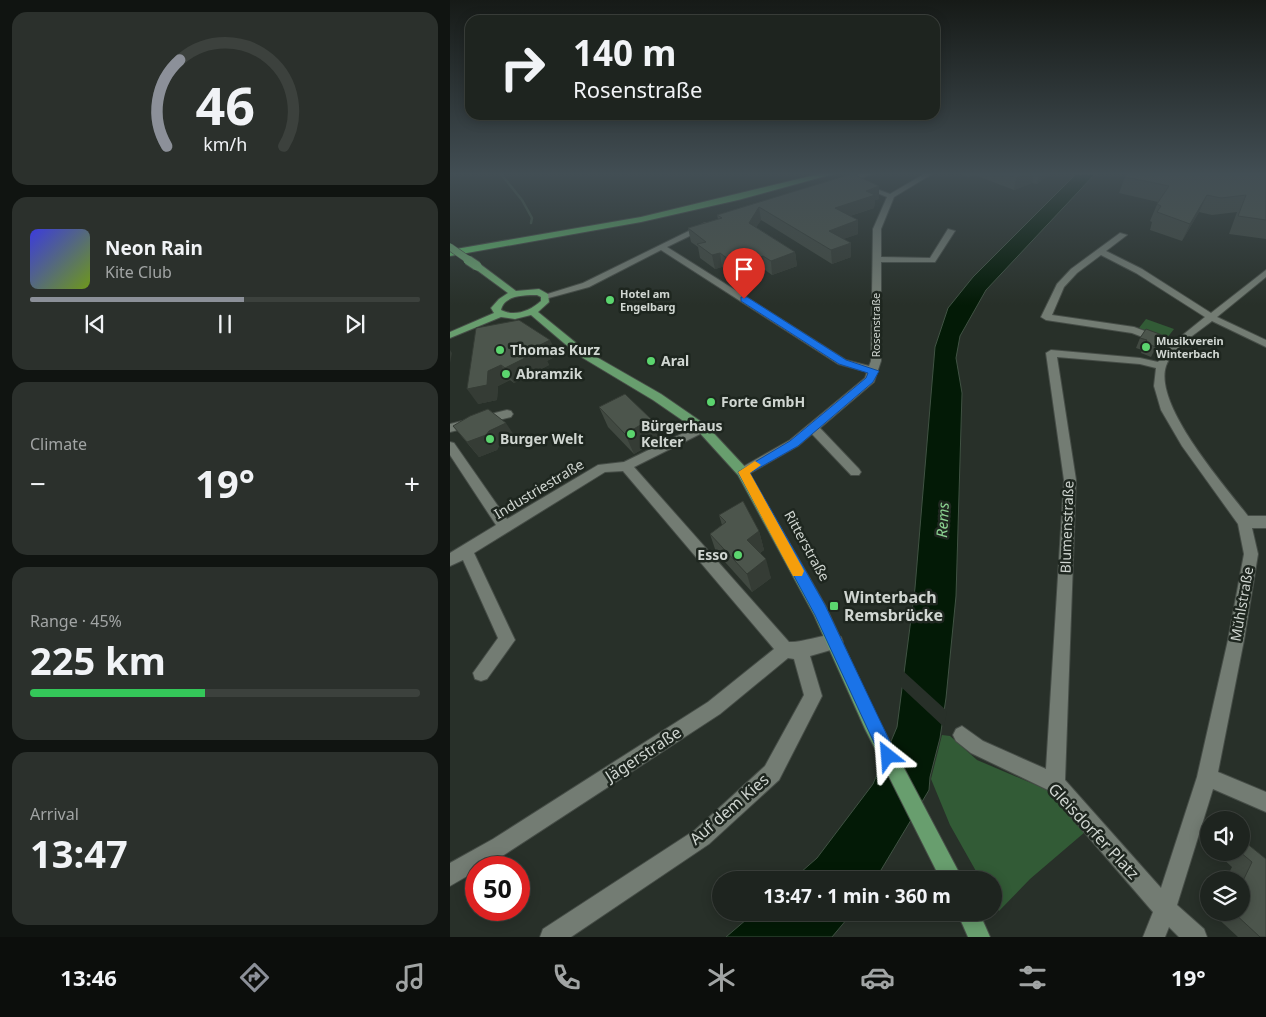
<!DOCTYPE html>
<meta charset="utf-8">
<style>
body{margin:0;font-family:"Noto Sans",sans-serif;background:#2b302c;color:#f1f3f6;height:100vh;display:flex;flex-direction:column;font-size:19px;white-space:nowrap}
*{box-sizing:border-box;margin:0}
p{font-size:16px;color:#a1a4a4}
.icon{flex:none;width:28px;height:28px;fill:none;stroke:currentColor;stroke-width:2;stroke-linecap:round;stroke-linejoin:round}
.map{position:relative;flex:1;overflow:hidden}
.panel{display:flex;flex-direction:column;gap:12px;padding:12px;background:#101411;width:450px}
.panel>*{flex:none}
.banner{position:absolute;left:15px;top:15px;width:475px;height:105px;border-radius:15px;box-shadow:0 2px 12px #0003,0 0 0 1px #3c413d;background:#1e241f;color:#f1f3f6;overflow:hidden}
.fabs{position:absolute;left:750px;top:811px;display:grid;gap:10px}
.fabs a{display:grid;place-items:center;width:50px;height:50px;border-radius:50%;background:#1e241f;box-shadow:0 2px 12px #0003,0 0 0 1px #3c413d;font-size:25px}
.speed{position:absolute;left:15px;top:856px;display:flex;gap:10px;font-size:25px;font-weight:700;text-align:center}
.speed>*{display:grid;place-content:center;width:65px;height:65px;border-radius:50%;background:#1e241f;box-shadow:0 2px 12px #0003,0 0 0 1px #3c413d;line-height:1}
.speed .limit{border:8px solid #d22;background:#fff;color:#111}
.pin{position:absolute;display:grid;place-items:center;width:42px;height:42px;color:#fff;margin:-51px -21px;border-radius:50% 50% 50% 0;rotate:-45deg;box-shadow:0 0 5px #0007}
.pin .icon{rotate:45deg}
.me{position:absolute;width:55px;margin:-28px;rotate:332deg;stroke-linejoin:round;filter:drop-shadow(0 0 4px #0008)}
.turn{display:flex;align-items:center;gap:18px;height:105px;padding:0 25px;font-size:22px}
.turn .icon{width:65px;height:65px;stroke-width:2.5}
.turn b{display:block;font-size:35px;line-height:42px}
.big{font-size:38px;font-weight:700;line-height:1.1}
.panel .widget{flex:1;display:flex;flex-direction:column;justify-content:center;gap:8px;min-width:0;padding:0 18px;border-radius:15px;background:#2b302c}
.panel .dial{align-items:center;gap:0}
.dial svg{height:130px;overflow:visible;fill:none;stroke:#3c413d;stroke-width:7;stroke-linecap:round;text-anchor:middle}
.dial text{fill:#f1f3f6;stroke:none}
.song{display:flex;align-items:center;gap:15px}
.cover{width:60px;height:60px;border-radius:8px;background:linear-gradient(135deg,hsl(240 70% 55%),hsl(80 70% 35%))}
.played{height:5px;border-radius:2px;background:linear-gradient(90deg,#8c9099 55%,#3c413d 55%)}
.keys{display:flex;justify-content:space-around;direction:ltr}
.heat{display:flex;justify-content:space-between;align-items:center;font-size:28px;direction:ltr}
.charge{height:8px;border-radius:4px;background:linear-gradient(90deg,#34c759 45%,#3c413d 0)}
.trip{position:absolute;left:262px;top:871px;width:290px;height:50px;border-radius:25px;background:#1e241f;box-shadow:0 2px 12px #0003,0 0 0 1px #3c413d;font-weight:700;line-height:50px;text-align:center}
.tab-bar{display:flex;height:80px;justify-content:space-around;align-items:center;background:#0c0e0c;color:#a1a4a4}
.tab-bar .icon{width:35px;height:35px}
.tab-bar .on{color:#8c9099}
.tab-bar b{font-size:22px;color:#f1f3f6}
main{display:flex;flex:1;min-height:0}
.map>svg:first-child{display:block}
</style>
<main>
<section class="panel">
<div class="widget dial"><svg viewBox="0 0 100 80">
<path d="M14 69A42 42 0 1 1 86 69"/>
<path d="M14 69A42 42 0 0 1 22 16" stroke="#8c9099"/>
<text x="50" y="56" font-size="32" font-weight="700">46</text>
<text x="50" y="72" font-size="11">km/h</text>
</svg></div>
<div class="widget">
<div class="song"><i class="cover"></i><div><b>Neon Rain</b><p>Kite Club</p></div></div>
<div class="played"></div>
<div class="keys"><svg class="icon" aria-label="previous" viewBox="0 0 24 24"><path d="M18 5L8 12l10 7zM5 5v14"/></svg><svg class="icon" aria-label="pause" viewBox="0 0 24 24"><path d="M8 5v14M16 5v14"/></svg><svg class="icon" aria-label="next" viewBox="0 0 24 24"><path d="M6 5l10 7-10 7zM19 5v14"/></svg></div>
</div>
<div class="widget"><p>Climate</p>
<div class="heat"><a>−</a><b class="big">19°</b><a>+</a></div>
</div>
<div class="widget"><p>Range · 45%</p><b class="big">225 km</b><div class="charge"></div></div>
<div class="widget"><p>Arrival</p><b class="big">13:47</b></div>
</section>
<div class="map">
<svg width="816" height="937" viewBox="0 0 816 937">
<rect width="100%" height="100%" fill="#283029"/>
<g fill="#325b36">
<path d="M696,319l28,10 -7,9 -28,-10z"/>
<path d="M492,735l8,1 27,24 80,34 28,38 -55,47 -31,32 -5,-9v-22h-13l-31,-55 -19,-46z"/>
</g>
<g fill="#031a06" stroke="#405243">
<path d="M626,174h19l-109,116 -26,46 -4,22 6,35 -6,203 -10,102 -6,40 -10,39 -1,13 -54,90h-83l25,-22 56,-74 24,-57 18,-139 20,-241 13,-39 25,-31z"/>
<path d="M304,913v-1l98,1 -20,24h-106z"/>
</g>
<path fill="#283029" d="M452,670l45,41 -3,16 -44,-41z"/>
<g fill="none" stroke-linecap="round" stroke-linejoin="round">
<path stroke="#405243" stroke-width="2.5" d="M51,174l21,26 10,18 -1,5"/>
<g stroke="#464d47" stroke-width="2">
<g id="minor">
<path d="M411,174h11l-29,10 -3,-2z"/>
<path d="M474,174h8l-38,23 -13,32v28l49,1 18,-29 7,2 -20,31h-54v99l-7,21 -54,46 39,41 2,3 -2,3h-8l-39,-41 -14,12 -51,29h-8l-2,-3 2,-3 51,-29 75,-62 2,-6 -29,-8 -177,-114 -72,37 -44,12 -4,-3 42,-13 122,-60h3v4l-41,20 179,113 23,6 2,-5 2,-132 14,-32 -27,-11 3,-2 27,10z"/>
<path d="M670,233l7,2 -21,16 36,18 69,44 55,-43v7l-49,40 49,23v7l-54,-26c-15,12 -39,26 -46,45 -13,39 59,120 82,150h18v12h-14l6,26 -14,86 -26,132 48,20v20l-53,-23 -36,116 27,24 3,8h-28l-10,-10 -4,10h-22l10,-25 -105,-122 -77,-37 -15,-12 -3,-6 3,-6 6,-3 21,15 63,28 18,-289 -18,-127 5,-3 89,8 18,4 11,-15 -37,-14 -86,-13 -5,-3 16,-33 14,-15zM651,255l35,18 69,44 -31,25 -40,-15 -82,-12 12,-28 13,-14zM607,357l83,7 16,4 -2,18 7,24 21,36 56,78 6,30 -16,86 -31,137 -36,111 -96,-108 11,-300z"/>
<path d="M57,410l4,1 2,3 -2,3 -61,15v-8z"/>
<path d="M252,424l6,4 -2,3 -72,36 155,175c16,1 39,-11 52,-5l2,5 -2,5 -31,9 12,40 -43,84 -70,64 -138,93h-31l3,-8 152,-99 70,-64 39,-71 -10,-36 -6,-1 -68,56 -213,139 -24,15h-7v3l-26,15v-23l43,-24 215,-137 66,-53 -151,-178 -18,1 -131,81 41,87 -28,39 -6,2 -6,-2 -2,-6 25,-35 -35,-78 -13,6v-13l46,-28 -46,-70v-13l4,1 53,76 91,-54 26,-3z"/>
</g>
</g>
<g stroke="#464d47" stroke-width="2">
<g id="major">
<path d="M24,264h6l36,27 23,-2 9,5 1,8 -11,10 48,39 75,43 45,31 41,44 78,136 52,112 86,163h-22l-76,-151 -51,-114 -76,-140 -40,-44 -45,-31 -75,-45 -47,-40 -16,4 -14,-2 -51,21v-6l44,-19 -3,-5 8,-9 9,-6 -34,-25zM87,295l4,2v4c-11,10 -27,16 -40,9 3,-15 24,-15 36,-15z"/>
<path d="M507,912h22l11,25h-22z"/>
</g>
</g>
<g stroke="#464d47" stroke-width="2">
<path id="highway" d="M369,174h14l-95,26 -97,22 -191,34v-6l191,-33z"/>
</g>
<use href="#minor" fill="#737c73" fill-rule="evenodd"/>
<use href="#major" fill="#689e6e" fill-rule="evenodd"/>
<use href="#highway" fill="#60b46a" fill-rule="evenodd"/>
<g stroke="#464d47" stroke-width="8" stroke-linecap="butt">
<path id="major-bridge-far1" d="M0,247l20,14"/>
</g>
<g stroke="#464d47" stroke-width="11" stroke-linecap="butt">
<path id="major-bridge" d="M18,260l9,6"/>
</g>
<use href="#major-bridge-far1" stroke="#689e6e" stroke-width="7"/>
<use href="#major-bridge" stroke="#689e6e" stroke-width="9"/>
</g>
<g fill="#414941">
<path d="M401,174l28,25 -4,1 -1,8 -24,8 8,18 -15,5 8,18 -19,7 -71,-44 -5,7 39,25 2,14 -25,9 -7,-5 -26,9 -17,-12 -7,2 -15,-11 -2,-11 -7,-5 -3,-14 30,-9 -1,-4z"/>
<path d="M513,174h86l-12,10 -5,-1 -18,7 -39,-15 -6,2z"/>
<path d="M816,174v65l-37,-5 8,-22 -25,3 -13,-3 -17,29 -32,-11 2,-8 -2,-1 8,-19 -39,-9 6,-16z"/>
<path d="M26,328l82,27 -11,6 2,4 -35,18 -4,-3 -12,6 -1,14 -19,4z"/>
<path d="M712,335l-11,22 -10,-4 1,-3 -6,-2 4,-10z"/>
<path d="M149,407l60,32 -25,15 -26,-27z"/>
<path d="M3,426l63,12 -17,8 -2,4 -18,7z"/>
<path d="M269,515l40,16 5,19 -4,3 11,25 -19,14 -36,-40 -6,-18 12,-9z"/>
<path d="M795,842l21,17v78h-28l-27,-25h30v-32h-16l7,-13 -11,-10 2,-5h18v-9z"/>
</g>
<g fill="#353c35">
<path d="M519,174h6l-6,3z"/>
<path d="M575,174h9l-2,9 -18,7 2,-12z"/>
<path d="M589,174h10l-12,10z"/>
<path d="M429,186v13l-4,1 -1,8 -39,13v-13l31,-17z"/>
<path d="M757,195l-8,17 -17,29 8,-17z"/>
<path d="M309,207l2,13 -10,16 -2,-13z"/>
<path d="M408,220v14l-29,10v-13z"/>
<path d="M401,243v14l-19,7 -1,-14z"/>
<path d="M345,252l2,14 -25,9 -1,-14z"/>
<path d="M270,253l2,14 -7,2 -3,-14z"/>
<path d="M313,256l2,14 -26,9 -3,-14z"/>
<path d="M100,340l8,15 -11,6 2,4 -35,18 -9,-15 31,-21z"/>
<path d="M0,350l2,3 -2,10z"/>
<path d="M51,365l9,15 -12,6 -1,14 -19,4 -11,-15 21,-18z"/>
<path d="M201,419l8,20 -25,15 -9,-20z"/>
<path d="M56,423l10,15 -17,8 -2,4 -18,7 -12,-15z"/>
<path d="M309,531l5,19 -12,8 -5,-18z"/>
<path d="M316,559l5,19 -19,14 -5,-18z"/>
</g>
<g fill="#4c554c" stroke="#353c35">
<path d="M401,174h2l26,12 -13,5 9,4 -40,13 23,12 -29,11 22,12 -20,7 -72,-43 -10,16 46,29 -24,9 -8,-5 -27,9 -16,-12 -8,2 -15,-11 9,-2 -18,-14 34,-10 -5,-3z"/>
<path d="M557,174h18l-9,4z"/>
<path d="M677,174h139v46l-28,-4 8,-21 -25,3 -14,-3 -17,29 -33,-12 4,-6 -4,-2 12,-18 -44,-9z"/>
<path d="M69,320l31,20 -14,7 5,3 -36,18 -4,-3 -13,6 -1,14 -20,4 9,-61z"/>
<path d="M696,329l16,6 -6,12 -11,-4 2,-3 -7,-2z"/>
<path d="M175,394l26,25 -26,15 -26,-27z"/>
<path d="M38,409l18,14 -17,8 -3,4 -19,7 -14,-16 17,-10z"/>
<path d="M293,501l16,30 -12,9 19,19 -19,15 -37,-40 16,-12 -7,-7z"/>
<path d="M795,842l21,17v78h-6l-27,-25h8v-27l11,-23 -12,-10h1v-2z"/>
</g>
<linearGradient id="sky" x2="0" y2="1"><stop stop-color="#161a17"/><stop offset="0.57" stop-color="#424e54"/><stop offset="1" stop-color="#424e54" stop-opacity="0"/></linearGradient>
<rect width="816" height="305" fill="url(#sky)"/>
<path fill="#1a73e8" stroke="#114b97" d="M291,297h6l99,63 33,11 -6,11 -75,64 -48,27 75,132 69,145 3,6 -3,6 -6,2 -5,-2 -68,-147 -77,-143 52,-31 76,-63 2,-5 -29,-9 -98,-63z"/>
<path fill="#f59e0b" d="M305,461l6,4 -11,8 52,94 2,4 -2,5h-9l-55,-104z"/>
<g fill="#5bd56e" stroke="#1e261f" stroke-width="2">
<circle cx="160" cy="300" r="5"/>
<circle cx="696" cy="347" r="5"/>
<circle cx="50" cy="350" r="5"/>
<circle cx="201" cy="361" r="5"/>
<circle cx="56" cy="374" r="5"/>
<circle cx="261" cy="402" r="5"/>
<circle cx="181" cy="434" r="5"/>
<circle cx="40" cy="439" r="5"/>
<circle cx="288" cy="555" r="5"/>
<rect x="379" y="601" width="10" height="10" rx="2.5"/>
</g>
<g text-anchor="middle" stroke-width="5" stroke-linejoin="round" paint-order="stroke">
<g font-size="11" font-weight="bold" fill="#d0d6d1" stroke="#1e261f" text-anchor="start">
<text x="170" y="298">Hotel am<tspan x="170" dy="13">Engelbarg</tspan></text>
<text x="706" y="345">Musikverein<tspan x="706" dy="13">Winterbach</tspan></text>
</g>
<g font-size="11" fill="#d0d6d1" stroke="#1e261f">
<text transform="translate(426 325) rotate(-90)" y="4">Rosenstraße</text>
</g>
<g font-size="14" font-weight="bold" fill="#d0d6d1" stroke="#1e261f" text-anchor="start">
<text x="60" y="355">Thomas Kurz</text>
<text x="211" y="366">Aral</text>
<text x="66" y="379">Abramzik</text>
<text x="271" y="407">Forte GmbH</text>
<text x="191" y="431">Bürgerhaus<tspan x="191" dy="16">Kelter</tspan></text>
<text x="50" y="444">Burger Welt</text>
<text x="278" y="560" text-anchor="end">Esso</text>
</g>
<g font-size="14" fill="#d0d6d1" stroke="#1e261f">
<text transform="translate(89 489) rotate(-31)" y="5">Industriestraße</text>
<text transform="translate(617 527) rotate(-88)" y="5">Blumenstraße</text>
<text transform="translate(357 546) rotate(61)" y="5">Ritterstraße</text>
<text transform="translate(792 604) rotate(-80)" y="5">Mühlstraße</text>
</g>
<g font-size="15" font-style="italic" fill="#8dd493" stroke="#1e261f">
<text transform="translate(493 520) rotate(-87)" y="5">Rems</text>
</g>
<g font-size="16" font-weight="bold" fill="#d0d6d1" stroke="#1e261f" text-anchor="start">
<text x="394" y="603">Winterbach<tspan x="394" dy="18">Remsbrücke</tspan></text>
</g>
<g font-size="16" fill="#d0d6d1" stroke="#1e261f">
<text transform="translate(193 754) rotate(-33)" y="6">Jägerstraße</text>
<text transform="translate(279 809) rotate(-41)" y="6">Auf dem Kies</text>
<text transform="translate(644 831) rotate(47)" y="6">Gleisdorfer Platz</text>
</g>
</g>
</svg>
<div class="fabs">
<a><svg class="icon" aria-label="sound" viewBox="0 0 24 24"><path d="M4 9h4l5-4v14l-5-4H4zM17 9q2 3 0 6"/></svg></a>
<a><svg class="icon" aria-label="layers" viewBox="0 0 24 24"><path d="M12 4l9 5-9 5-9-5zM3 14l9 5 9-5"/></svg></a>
</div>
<div class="speed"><div class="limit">50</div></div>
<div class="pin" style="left:294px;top:299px;background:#d93025"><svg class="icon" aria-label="arrive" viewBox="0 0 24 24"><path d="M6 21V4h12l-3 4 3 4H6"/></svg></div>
<svg class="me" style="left:438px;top:756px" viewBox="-20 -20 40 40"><path d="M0-17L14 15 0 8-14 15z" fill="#1a73e8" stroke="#fff" stroke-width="4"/></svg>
<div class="trip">13:47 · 1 min · 360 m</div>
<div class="banner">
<div class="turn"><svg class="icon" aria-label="right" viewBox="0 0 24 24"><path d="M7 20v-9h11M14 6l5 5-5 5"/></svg><div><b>140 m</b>Rosenstraße</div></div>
</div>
</div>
</main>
<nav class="tab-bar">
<b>13:46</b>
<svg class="icon on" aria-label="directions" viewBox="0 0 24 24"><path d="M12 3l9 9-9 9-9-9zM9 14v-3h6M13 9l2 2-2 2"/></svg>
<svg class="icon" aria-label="music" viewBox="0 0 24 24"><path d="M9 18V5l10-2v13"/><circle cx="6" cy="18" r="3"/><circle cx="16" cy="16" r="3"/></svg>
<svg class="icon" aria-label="phone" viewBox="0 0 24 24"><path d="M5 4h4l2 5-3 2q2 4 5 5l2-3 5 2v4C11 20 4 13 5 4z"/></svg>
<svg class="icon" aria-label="climate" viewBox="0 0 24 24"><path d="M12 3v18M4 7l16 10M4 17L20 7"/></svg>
<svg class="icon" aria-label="car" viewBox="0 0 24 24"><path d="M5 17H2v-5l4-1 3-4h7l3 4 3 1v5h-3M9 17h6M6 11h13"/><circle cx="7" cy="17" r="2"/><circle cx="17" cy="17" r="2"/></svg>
<svg class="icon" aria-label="filters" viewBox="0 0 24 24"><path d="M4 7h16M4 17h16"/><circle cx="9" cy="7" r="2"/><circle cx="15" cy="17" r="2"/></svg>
<b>19°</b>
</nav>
